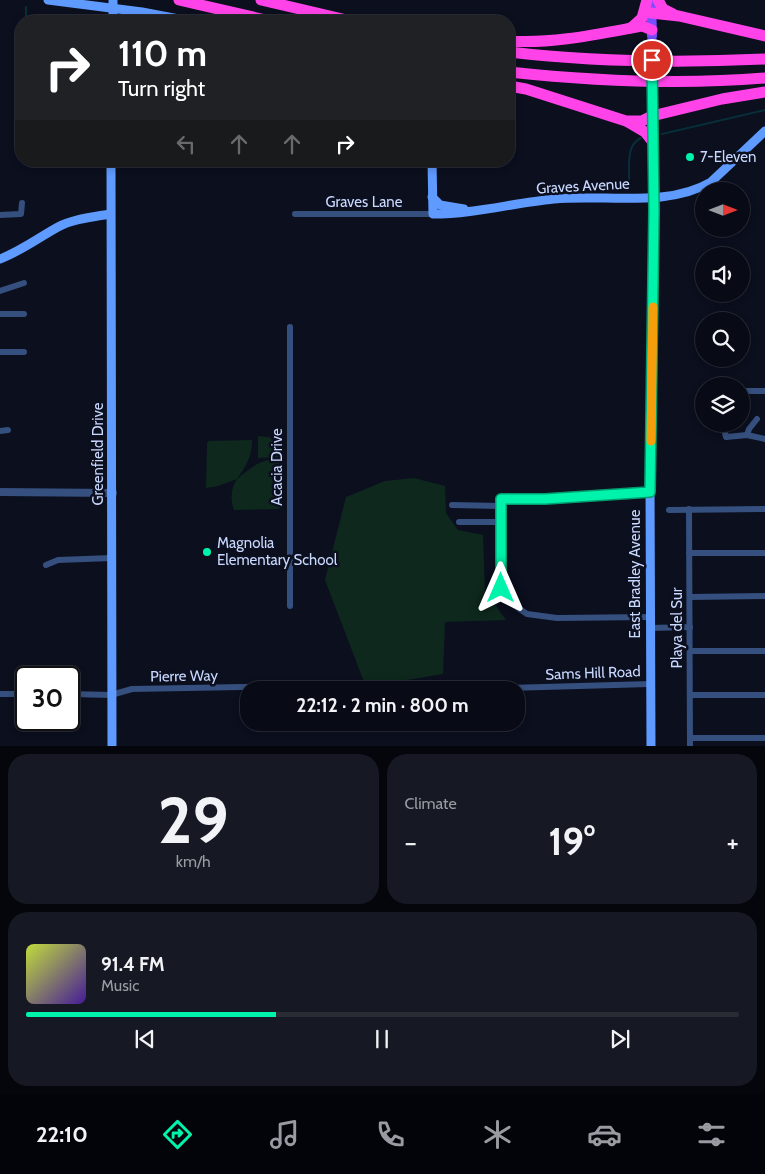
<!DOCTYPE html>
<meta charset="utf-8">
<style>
body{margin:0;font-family:Cabin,sans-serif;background:#161923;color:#f1f3f6;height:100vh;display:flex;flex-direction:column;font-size:19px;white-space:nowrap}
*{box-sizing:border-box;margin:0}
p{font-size:16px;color:#989ba1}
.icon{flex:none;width:28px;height:28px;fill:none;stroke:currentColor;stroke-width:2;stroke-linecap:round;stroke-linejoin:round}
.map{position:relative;height:746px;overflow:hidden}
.panel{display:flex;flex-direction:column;gap:8px;padding:8px;background:#04060c;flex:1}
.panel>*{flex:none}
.banner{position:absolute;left:15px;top:15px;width:500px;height:152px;border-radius:20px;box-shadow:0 2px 8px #0003,0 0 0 1px #292b35;background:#202124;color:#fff;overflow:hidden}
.needle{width:32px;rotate:90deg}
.fabs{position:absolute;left:695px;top:182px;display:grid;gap:10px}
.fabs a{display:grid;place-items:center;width:55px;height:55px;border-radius:50%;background:#080b16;box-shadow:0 2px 8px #0003,0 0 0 1px #292b35;font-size:25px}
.speed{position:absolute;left:15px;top:666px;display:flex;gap:10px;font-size:25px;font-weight:700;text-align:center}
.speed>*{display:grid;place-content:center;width:65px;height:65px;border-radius:50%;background:#080b16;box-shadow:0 2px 8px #0003,0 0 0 1px #292b35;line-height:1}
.speed .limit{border:2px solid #111;border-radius:8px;background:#fff;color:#111}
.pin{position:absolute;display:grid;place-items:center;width:42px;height:42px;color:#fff;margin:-21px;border:2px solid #fff;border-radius:50%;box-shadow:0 1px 5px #0007}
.me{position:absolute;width:55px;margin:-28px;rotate:0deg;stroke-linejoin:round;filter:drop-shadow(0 0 4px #0008)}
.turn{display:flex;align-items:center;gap:18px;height:105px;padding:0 20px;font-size:22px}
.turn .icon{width:65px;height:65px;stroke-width:2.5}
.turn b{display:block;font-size:35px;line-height:42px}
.lanes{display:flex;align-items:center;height:48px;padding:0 20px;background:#0003;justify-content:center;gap:25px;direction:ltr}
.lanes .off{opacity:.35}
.big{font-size:38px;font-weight:800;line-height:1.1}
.panel .tile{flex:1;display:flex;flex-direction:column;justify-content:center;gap:8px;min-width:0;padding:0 18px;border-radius:20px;background:#161923}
.panel .dial{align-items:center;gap:0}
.dial b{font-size:65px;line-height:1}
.song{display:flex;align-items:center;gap:15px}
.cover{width:60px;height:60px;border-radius:8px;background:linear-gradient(135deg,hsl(70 70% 55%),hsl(260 70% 35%))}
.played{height:5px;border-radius:2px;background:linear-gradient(90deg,#00f3ab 35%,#292b35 35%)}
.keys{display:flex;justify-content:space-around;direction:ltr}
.heat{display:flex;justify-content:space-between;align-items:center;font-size:28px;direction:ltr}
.panel .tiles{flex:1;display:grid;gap:8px;grid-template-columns:1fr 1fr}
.tile:last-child{grid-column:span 2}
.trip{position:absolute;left:240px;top:681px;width:285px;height:50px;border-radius:20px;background:#080b16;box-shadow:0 2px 8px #0003,0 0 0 1px #292b35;font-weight:800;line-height:50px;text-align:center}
.tabs{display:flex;height:80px;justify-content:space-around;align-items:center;background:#030409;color:#989ba1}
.tabs .icon{width:35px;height:35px}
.tabs .active{color:#00f3ab}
.tabs b{font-size:22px;color:#f1f3f6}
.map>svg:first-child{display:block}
</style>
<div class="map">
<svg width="765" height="747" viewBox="0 0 765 747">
<rect width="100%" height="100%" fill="#0b0f1e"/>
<g fill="#0e281d">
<path d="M258,436l11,1 9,9 3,11 -23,1z"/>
<path d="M252,440c0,17 -6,26 -15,39 16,-12 23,-21 44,-20v48l-2,2 -45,1c-4,-10 -3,-23 3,-31l-19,7 -12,2 1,-45 2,-2z"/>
<path d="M414,478l31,8 1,27 12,17 25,5 2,56 21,29 -61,2 -2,52 -77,13 -41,-107 21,-83 39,-16z"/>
</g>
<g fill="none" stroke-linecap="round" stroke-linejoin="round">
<g stroke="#082e3a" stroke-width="2">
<path d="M26,21v-14"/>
<path d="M662,134l103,-24"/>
<path d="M26,162v-1"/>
<path d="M629,183c1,-15 -4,-38 12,-45"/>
</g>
<g stroke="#354f7e" stroke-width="6">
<path d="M295,214h138"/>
<path d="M0,215l21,-1 1,-11"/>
<path d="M0,291l24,-8"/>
<path d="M0,314h24"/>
<path d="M290,327v279"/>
<path d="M0,352h24"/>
<path d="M741,391h24"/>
<path d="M723,424l3,13 21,-2 18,4"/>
<path d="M0,431l8,-1"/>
<path d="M747,435l2,-6 8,-10"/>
<path d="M452,505l48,1"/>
<path d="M689,509l1,238"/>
<path d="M669,510l96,-1"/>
<path d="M459,522h42"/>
<path d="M689,553h76"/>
<path d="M46,565l12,-5 54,-2"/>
<path d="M690,597l75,-1"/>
<path d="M650,617l-93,1 -30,-4 -19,-13 -7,-13 -1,-82 1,-7h44l105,-7"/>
<path d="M650,628l40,-1"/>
<path d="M690,651h75"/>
<path d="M506,688l144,-4"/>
<path d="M0,694h26"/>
<path d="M69,694l42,1 21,-6 169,-3"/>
<path d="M690,695h75"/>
<path d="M690,738h75"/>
</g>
<path stroke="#354f7e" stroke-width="8" d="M0,492l113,1"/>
<g stroke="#5f9aff" stroke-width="9">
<path d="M48,0l94,12 47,9"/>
<path d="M111,161l1,586"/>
<path d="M432,161l1,53c41,0 80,-11 121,-15 50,-5 113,9 157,-17l54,-51"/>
<path d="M432,197l8,8 24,4"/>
<path d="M0,259c21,-8 38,-21 58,-32 15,-8 35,-10 52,-13"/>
<path d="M651,747l-1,-264 4,-273 -2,-94"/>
</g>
<g stroke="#784fff" stroke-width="10">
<path d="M651,0l1,36"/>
<path d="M652,116l1,-19"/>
</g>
<g stroke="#ff43e8" stroke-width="11">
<path d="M179,0l91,21"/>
<path d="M261,0l90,21"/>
<path d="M658,0l5,9 10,5"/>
<path d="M651,13l28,3 86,20"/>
<path d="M631,28l11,-10 5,-18"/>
<path d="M509,41c44,3 89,-7 133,-15l10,4"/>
<path d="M509,52c85,10 171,11 256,7"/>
<path d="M509,72c84,9 171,13 256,6"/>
<path d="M509,86l17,3 100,32h16l10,-5 70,-17 43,-7"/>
<path d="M628,122l17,10 8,10"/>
</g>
<path stroke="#5f9aff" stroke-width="9" d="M113,0v21"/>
<path stroke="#784fff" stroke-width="10" d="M652,41l1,56"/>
</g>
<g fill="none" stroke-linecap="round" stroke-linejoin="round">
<g stroke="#009e6f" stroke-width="12">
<path id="route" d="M501,588v-89h44l105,-7 4,-282 -2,-150"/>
</g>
<use href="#route" stroke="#00f3ab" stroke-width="9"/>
<path stroke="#f59e0b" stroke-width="9" d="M651,441l2,-134"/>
</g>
<g fill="#00f3ab" stroke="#0b0f1e" stroke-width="2">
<circle cx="690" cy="157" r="5"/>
<circle cx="207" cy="552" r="5"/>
</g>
<g text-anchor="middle" stroke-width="5" stroke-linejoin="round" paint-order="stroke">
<g font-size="15" fill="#c8d8ff" stroke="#0b0f1e" text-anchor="start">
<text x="700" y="162">7-Eleven</text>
<text x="217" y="548">Magnolia<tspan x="217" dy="17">Elementary School</tspan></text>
</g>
<g font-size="15" fill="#c8d8ff" stroke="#0b0f1e">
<text transform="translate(583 186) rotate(-3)" y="5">Graves Avenue</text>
<text x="364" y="207">Graves Lane</text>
<text transform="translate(98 454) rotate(-90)" y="5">Greenfield Drive</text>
<text transform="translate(277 467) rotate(-90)" y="5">Acacia Drive</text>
<text transform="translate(635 574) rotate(-90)" y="5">East Bradley Avenue</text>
<text transform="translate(677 628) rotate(-90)" y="5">Playa del Sur</text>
<text transform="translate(593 673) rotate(-2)" y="5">Sams Hill Road</text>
<text transform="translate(184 676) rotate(-1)" y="5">Pierre Way</text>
</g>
</g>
</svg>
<div class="fabs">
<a><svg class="needle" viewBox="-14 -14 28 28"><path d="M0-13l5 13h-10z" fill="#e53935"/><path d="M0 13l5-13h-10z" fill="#989ba1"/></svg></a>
<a><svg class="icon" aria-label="sound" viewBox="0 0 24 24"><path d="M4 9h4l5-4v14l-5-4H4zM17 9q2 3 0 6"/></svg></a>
<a><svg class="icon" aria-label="search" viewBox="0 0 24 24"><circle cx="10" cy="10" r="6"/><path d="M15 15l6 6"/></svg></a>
<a><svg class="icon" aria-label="layers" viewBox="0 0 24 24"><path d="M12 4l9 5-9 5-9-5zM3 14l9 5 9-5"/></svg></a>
</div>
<div class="speed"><div class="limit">30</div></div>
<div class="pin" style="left:652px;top:60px;background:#d93025"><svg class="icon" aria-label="arrive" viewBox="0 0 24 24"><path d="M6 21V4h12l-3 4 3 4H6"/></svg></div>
<svg class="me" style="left:501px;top:588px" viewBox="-20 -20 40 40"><path d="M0-17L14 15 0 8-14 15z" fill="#00f3ab" stroke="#fff" stroke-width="4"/></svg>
<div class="trip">22:12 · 2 min · 800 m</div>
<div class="banner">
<div class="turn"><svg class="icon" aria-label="right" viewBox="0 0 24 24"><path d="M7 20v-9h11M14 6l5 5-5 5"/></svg><div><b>110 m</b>Turn right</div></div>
<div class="lanes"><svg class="icon off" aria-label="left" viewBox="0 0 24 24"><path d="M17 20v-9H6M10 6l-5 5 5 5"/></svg><svg class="icon off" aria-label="ahead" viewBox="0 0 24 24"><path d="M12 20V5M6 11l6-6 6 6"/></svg><svg class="icon off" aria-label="ahead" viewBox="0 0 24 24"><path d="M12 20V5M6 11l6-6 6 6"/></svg><svg class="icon" aria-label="right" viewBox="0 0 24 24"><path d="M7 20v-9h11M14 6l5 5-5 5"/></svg></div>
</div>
</div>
<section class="panel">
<div class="tiles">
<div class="tile dial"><b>29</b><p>km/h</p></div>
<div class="tile"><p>Climate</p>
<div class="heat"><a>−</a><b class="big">19°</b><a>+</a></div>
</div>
<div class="tile">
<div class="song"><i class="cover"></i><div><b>91.4 FM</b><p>Music</p></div></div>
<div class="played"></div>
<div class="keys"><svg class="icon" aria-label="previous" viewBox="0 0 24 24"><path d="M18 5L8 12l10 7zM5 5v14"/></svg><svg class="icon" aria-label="pause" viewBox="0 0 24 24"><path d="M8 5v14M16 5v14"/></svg><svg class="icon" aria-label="next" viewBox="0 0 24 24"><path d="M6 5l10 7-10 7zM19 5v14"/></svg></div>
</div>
</div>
</section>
<nav class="tabs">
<b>22:10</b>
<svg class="icon active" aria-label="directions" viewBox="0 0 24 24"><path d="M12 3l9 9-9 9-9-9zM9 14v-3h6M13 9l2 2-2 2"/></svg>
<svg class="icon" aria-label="music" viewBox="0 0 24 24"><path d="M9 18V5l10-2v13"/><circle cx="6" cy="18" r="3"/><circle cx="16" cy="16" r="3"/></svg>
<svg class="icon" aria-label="phone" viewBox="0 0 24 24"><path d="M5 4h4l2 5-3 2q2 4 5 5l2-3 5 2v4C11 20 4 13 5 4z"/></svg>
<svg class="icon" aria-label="climate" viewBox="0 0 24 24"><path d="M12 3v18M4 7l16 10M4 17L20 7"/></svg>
<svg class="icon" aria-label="car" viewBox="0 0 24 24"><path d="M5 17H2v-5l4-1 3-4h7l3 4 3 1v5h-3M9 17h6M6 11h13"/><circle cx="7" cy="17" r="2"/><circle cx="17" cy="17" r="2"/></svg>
<svg class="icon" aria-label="filters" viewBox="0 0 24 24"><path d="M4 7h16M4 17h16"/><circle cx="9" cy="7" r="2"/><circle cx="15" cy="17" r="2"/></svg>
</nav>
